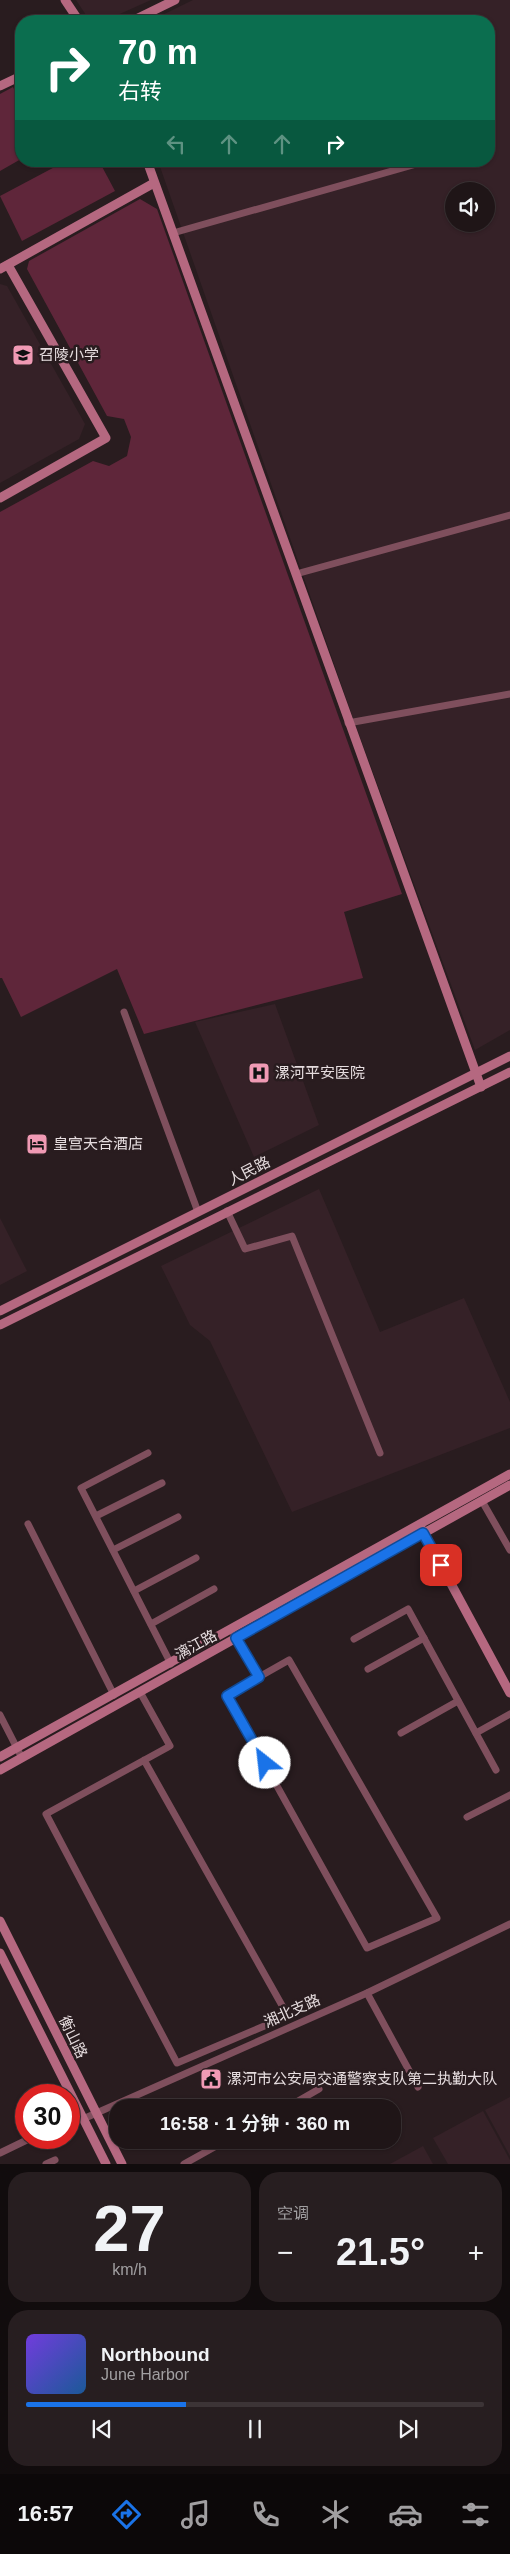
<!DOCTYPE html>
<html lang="zh">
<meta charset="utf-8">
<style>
body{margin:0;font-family:Helvetica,"Noto Sans SC",sans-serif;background:#271e20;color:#f1f3f6;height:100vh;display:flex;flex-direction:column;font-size:19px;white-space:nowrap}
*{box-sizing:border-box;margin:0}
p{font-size:16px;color:#a19fa1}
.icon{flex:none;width:28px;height:28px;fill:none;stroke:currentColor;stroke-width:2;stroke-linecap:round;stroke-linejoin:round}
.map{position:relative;height:2164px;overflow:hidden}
.side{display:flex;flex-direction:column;gap:8px;padding:8px;background:#110c0d;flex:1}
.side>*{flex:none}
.top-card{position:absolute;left:15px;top:15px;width:480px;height:152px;border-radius:20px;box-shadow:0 1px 4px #0004,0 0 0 1px #3c3436;background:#0b6e4f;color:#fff;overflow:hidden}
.fabs{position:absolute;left:445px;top:182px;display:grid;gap:10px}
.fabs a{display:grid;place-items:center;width:50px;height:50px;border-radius:50%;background:#1f1517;box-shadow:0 1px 4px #0004,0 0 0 1px #3c3436;font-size:25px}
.speed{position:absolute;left:15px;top:2084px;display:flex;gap:10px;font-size:25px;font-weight:700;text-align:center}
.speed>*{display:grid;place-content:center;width:65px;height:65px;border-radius:50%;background:#1f1517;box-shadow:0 1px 4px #0004,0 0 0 1px #3c3436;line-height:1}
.speed .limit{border:8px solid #d22;background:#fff;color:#111}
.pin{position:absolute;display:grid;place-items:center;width:42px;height:42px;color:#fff;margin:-21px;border-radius:10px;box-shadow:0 2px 8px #0006}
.me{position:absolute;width:55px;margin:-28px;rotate:331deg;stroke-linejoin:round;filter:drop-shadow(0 0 4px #0008)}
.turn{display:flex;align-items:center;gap:18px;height:105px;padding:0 20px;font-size:22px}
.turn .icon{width:65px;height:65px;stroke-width:2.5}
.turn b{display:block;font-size:35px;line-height:42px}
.lanes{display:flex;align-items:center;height:48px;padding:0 20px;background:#0003;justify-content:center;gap:25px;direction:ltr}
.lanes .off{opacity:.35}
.big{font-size:38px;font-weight:600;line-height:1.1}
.side .card{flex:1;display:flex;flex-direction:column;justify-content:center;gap:8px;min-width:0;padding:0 18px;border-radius:20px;background:#271e20}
.side .dial{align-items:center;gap:0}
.dial b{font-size:65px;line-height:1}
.song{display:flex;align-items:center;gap:15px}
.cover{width:60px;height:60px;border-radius:8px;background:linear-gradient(135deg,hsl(260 70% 55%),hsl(210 70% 35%))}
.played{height:5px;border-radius:2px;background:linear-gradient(90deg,#1a73e8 35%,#3c3436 35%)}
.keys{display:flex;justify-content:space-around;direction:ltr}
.heat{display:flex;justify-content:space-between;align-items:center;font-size:28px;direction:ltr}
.side .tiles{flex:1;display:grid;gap:8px;grid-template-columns:1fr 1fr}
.card:last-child{grid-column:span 2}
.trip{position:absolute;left:109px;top:2099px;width:292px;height:50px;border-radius:20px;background:#1f1517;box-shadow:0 1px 4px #0004,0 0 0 1px #3c3436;font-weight:600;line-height:50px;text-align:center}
.menu{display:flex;height:80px;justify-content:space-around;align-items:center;background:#0c0809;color:#a19fa1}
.menu .icon{width:35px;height:35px}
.menu .active{color:#1a73e8}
.menu b{font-size:22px;color:#f1f3f6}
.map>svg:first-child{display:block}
</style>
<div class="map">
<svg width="510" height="2164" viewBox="0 0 510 2164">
<rect width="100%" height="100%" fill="#291c1f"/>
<g fill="#352127" fill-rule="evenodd">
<path d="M76,0h75l-47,21h-14z"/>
<path d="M193,0h317v1030l-35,20 -122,-332 -195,-557h331v-140h-339zM454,191h32v33h-32z"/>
<path d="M0,284l7,2 78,138 -6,15 -79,44z"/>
<path d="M275,1004l44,121 -65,32 -59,-135z"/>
<path d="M319,1189l61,143 84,-34 46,104v26l-218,84 -82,-171 -20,-16 -29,-59z"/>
<path d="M0,1218l27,53 -27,14z"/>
<path d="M510,2097v59l-25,-46z"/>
<path d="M483,2111l27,49v4h-62l-15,-26z"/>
<path d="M423,2146l10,18h-43z"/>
</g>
<g fill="#5f263a">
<path d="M13,87l8,17v55l-21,12v-77z"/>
<path d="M66,161h33l16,30 -93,50 -22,-45z"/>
<path d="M140,199l17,10 245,685 -58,18 19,66 -219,56 -27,-65 -96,48 -19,-39h-2v-466l93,-51 16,5 18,-10 4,-19 -7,-18 -17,-3 -80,-147 2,-8z"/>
</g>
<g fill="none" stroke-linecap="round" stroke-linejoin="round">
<g stroke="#7f4f5d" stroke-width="7">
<path d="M173,233l254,-72"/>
<path d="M296,574l214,-59"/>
<path d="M348,723l162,-29"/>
<path d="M124,1012l74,200"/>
<path d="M227,1211l18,38 47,-13 88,217"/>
<path d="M148,1453l-67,35 90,176"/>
<path d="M482,1501l28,49"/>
<path d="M96,1516l66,-33"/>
<path d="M28,1524l86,171"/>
<path d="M113,1550l65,-33"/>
<path d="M134,1591l62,-33"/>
<path d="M151,1624l63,-35"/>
<path d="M234,1635l25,42 -32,19 140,252 70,-30 -148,-258 -30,17"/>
<path d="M354,1639l54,-30 88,161"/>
<path d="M368,1669l56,-31"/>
<path d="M140,1692l30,54 -124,68 131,249 111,-47 -144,-256"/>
<path d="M0,1715l22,43"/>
<path d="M401,1733l57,-32"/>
<path d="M476,1733l34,-19"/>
<path d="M467,1817l43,-22"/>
<path d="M367,1993l51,94"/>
<path d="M286,2108l33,-19"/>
<path d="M83,2119l284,-126 143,-69"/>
<path d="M0,2153l31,-15"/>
<path d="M46,2164l9,-4"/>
<path d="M184,2164l43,-24"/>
</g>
<g stroke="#b56880" stroke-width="9">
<path d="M65,0l14,21"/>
<path d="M132,21l43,-21"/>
<path d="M0,86l21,-10"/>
<path d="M147,161l334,926"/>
<path d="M0,269l154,-86"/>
<path d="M0,498l106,-60 -98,-173"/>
<path d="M0,1311l510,-255"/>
<path d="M0,1325l510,-253"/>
<path d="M421,1528l89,165"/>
<path d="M0,1757l510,-283"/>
<path d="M0,1770l510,-285"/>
<path d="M0,1921l122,243"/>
<path d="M0,1953l106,211"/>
</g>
</g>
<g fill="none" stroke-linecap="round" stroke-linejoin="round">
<g stroke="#114b97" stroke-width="12">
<path id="route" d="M265,1763l-38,-67 32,-19 -23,-39 187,-105 18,32"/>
</g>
<use href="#route" stroke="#1a73e8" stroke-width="9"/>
</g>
<defs>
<g id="school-square" transform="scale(1.125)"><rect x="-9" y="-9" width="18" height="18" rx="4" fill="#f09ab4" stroke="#291c1f"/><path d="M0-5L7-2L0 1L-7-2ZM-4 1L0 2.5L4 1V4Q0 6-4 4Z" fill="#111"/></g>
<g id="hospital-square" transform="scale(1.125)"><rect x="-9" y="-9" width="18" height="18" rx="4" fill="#f09ab4" stroke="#291c1f"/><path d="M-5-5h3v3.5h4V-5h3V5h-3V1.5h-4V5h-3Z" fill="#111"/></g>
<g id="hotel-square" transform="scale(1.125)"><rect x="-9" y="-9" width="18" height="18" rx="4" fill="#f09ab4" stroke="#291c1f"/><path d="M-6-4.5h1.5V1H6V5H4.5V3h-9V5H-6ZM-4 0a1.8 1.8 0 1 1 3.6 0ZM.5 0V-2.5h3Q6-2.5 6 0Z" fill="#111"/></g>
<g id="civic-square" transform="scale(1.125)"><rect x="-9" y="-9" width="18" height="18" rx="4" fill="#f09ab4" stroke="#291c1f"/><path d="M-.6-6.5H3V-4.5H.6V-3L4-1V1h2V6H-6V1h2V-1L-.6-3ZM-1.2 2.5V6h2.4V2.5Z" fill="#111"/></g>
</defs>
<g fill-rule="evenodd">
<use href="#school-square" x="23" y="355"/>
<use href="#hospital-square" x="259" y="1073"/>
<use href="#hotel-square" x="37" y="1144"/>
<use href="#civic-square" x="211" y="2079"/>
</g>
<g text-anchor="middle" stroke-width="5" stroke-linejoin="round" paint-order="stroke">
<g font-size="15" fill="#e6dddf" stroke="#291c1f" text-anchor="start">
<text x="39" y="360">召陵小学</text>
<text x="275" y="1078">漯河平安医院</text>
<text x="53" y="1149">皇宫天合酒店</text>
<text x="227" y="2084">漯河市公安局交通警察支队第二执勤大队</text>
</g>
<g font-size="15" fill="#e6dddf" stroke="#291c1f">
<text transform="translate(249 1171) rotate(-27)" y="5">人民路</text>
<text transform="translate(196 1645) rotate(-29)" y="5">漓江路</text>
<text transform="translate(292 2011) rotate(-24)" y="5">湘北支路</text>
<text transform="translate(73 2037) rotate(64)" y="5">衡山路</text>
</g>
</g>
</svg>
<div class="fabs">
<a><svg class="icon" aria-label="sound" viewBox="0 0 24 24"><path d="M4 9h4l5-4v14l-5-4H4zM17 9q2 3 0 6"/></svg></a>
</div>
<div class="speed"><div class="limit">30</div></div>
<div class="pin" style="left:441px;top:1565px;background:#d93025"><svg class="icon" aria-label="arrive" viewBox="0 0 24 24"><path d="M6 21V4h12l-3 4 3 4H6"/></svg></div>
<svg class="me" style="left:265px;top:1763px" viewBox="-20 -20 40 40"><circle r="19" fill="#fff"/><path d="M0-13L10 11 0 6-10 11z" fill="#1a73e8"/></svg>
<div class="trip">16:58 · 1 分钟 · 360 m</div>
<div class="top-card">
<div class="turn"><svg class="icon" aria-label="right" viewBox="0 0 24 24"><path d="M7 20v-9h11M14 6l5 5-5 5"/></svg><div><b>70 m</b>右转</div></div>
<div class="lanes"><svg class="icon off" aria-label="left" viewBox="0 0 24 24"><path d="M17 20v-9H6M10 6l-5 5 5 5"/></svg><svg class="icon off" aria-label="ahead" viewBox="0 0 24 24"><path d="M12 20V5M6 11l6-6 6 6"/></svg><svg class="icon off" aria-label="ahead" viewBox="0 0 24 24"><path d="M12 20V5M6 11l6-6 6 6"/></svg><svg class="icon" aria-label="right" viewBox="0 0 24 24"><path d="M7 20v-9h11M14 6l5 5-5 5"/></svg></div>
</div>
</div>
<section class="side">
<div class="tiles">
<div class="card dial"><b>27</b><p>km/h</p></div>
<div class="card"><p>空调</p>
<div class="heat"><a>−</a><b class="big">21.5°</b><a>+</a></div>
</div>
<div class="card">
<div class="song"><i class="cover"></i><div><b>Northbound</b><p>June Harbor</p></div></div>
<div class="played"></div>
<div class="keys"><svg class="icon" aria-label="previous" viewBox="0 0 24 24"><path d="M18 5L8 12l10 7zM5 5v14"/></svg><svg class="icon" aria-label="pause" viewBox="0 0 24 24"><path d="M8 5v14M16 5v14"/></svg><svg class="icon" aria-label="next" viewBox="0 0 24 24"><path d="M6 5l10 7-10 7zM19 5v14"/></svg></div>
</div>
</div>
</section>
<nav class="menu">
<b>16:57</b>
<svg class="icon active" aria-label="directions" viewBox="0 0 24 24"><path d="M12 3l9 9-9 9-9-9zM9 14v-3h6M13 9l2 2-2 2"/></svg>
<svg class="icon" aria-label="music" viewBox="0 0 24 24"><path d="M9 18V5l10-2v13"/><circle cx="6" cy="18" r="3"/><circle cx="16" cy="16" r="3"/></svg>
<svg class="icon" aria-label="phone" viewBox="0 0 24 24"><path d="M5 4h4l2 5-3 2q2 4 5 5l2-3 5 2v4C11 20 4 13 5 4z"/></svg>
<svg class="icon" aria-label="climate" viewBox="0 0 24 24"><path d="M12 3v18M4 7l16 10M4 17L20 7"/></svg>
<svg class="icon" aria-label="car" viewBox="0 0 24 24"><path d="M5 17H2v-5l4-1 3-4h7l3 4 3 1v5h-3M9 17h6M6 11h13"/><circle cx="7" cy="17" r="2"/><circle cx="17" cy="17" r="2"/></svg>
<svg class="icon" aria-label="filters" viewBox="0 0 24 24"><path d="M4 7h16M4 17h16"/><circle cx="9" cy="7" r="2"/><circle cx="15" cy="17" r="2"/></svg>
</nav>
